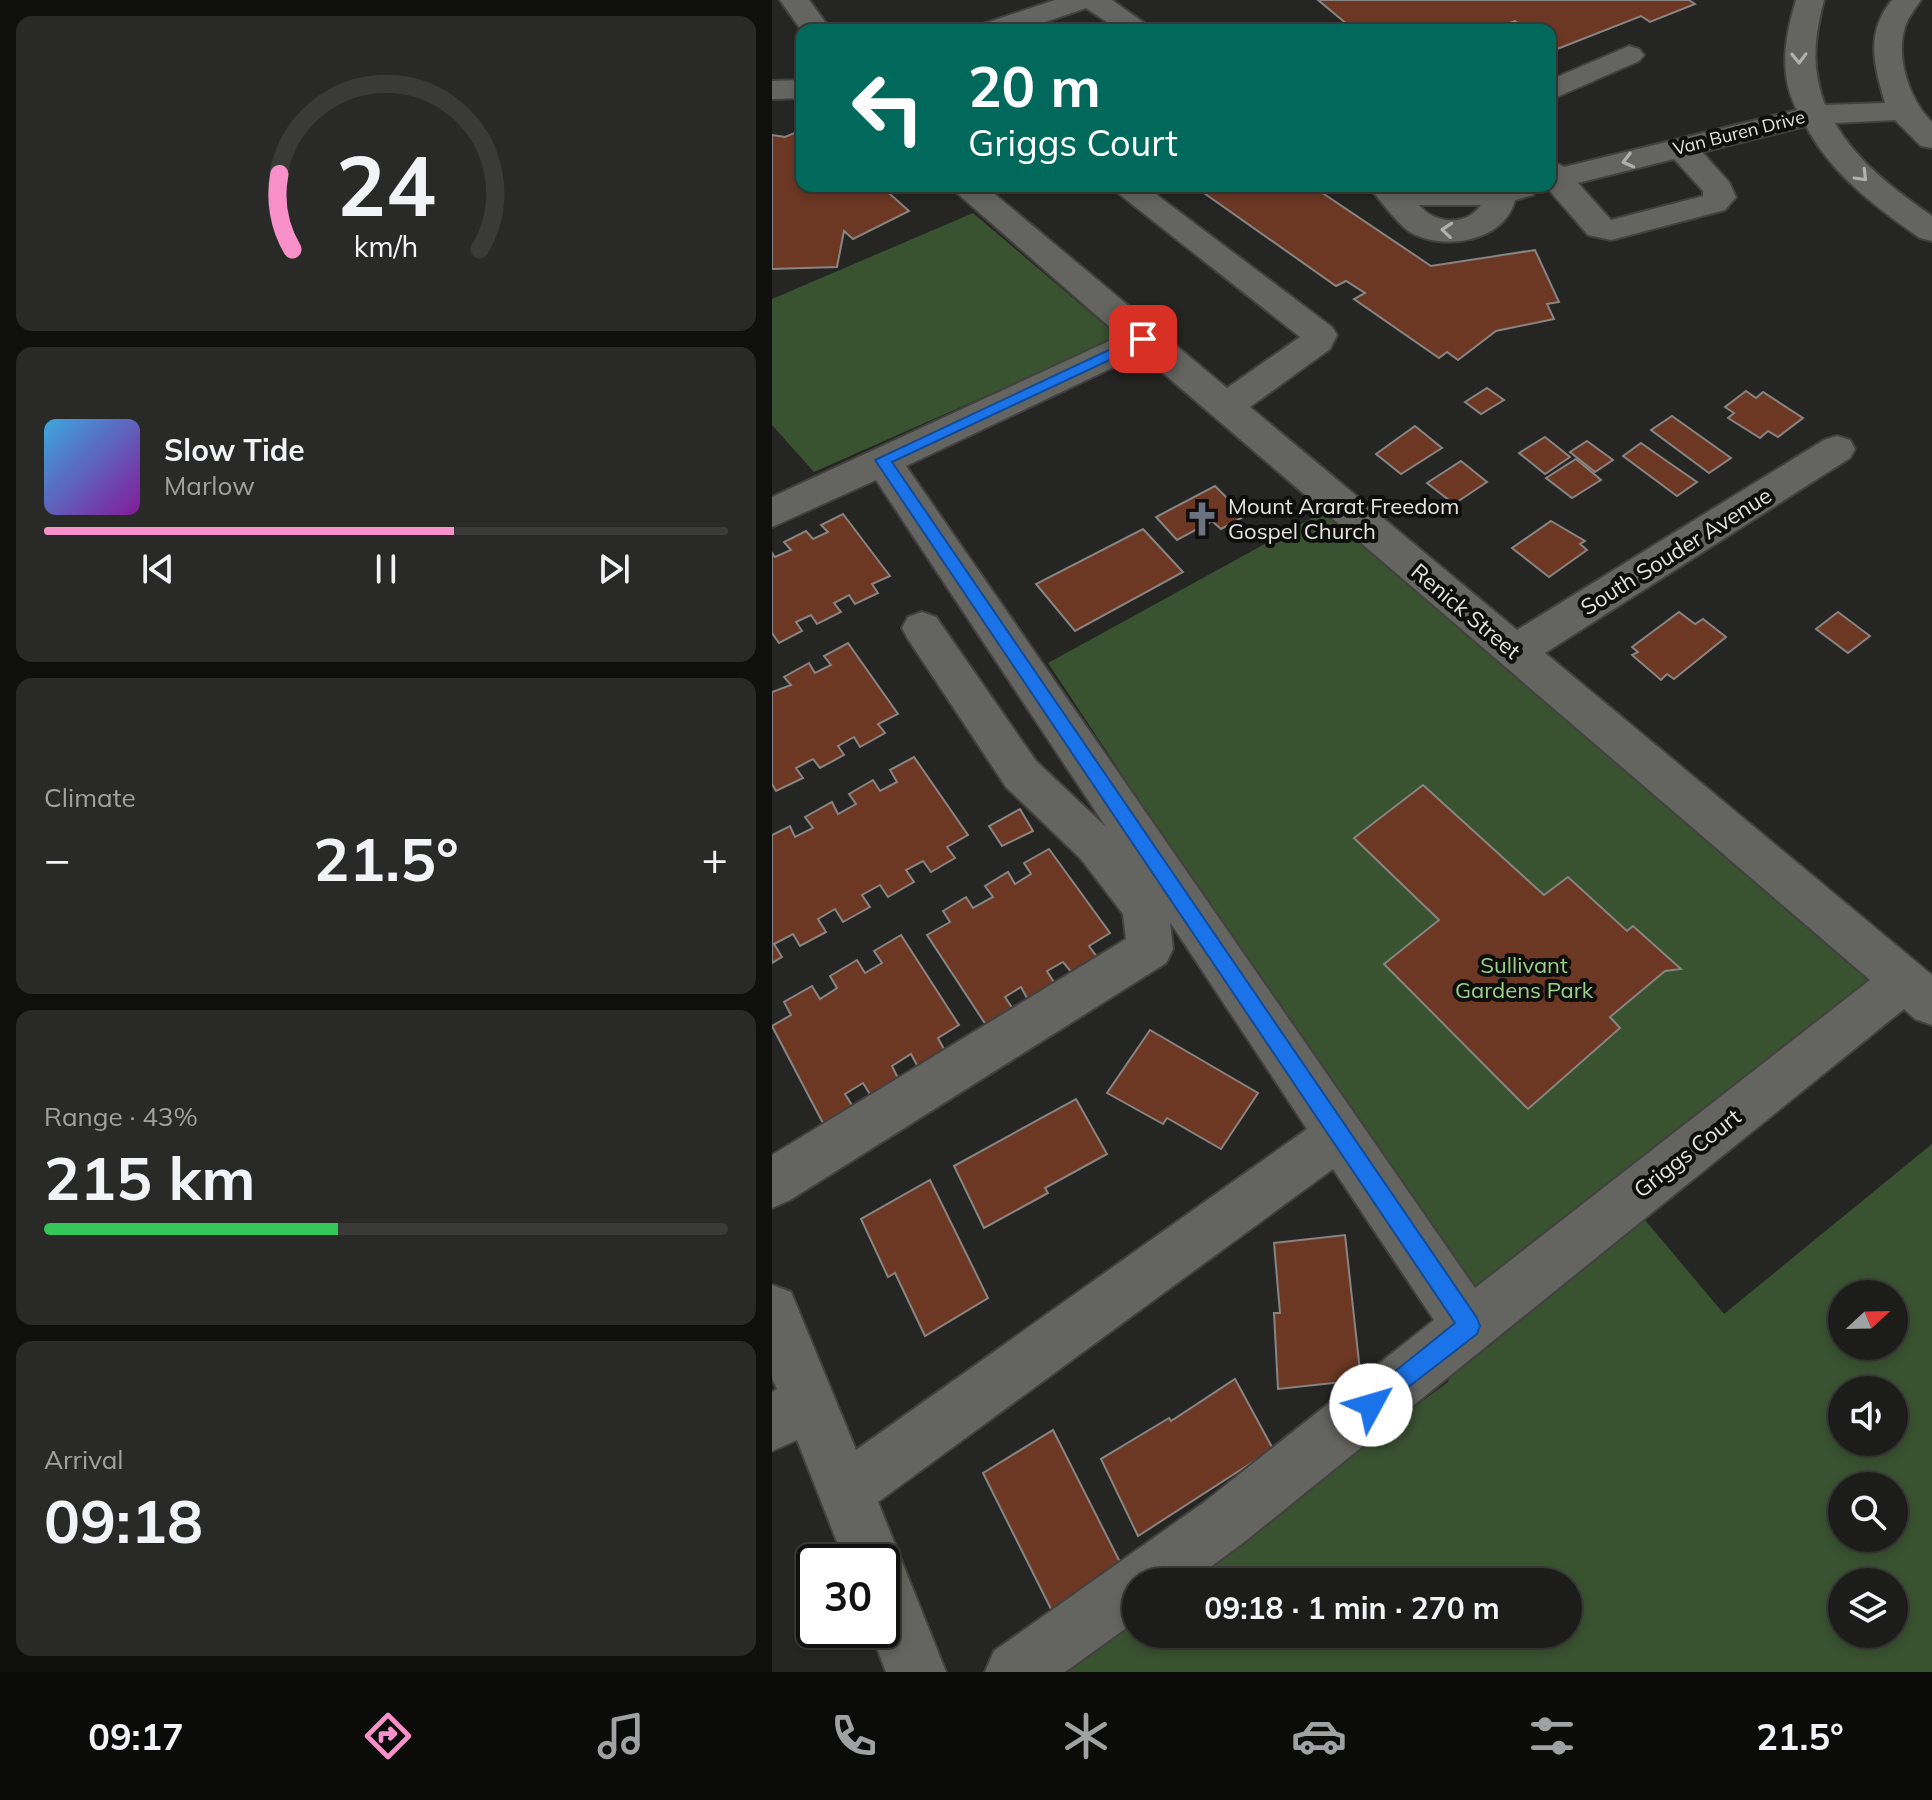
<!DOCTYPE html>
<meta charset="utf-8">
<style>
body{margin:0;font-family:Mulish,sans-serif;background:#292927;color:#f1f3f6;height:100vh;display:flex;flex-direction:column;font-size:30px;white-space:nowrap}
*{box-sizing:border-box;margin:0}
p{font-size:26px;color:#a0a1a2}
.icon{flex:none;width:44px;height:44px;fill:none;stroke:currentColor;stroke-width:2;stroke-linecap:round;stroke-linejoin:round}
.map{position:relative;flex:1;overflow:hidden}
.side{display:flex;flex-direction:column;gap:16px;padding:16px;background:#0f0f0e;width:772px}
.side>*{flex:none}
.banner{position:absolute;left:24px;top:24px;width:760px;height:168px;border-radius:16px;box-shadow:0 4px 12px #0003,0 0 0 2px #3a3a39;background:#00695c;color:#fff;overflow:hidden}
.needle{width:52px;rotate:68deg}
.fabs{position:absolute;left:1056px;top:1280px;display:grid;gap:16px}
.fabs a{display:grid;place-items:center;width:80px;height:80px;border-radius:50%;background:#1c1c1a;box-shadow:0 4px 12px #0003,0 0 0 2px #3a3a39;font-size:40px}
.speed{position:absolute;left:24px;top:1544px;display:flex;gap:16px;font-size:40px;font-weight:700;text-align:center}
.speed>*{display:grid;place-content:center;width:104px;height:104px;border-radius:50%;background:#1c1c1a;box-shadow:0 4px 12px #0003,0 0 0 2px #3a3a39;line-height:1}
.speed .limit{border:4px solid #111;border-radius:12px;background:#fff;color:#111}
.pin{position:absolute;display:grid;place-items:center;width:68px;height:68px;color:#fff;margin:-34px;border-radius:16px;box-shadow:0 4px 12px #0006}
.me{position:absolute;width:88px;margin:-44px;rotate:51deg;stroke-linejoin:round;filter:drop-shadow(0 0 6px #0008)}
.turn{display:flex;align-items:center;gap:28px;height:168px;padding:0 40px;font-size:36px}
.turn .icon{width:104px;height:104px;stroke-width:2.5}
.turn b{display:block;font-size:56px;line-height:68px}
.big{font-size:60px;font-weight:700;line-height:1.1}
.side .widget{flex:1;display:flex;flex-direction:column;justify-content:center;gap:12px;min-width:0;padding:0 28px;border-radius:16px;background:#292927}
.side .dial{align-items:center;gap:0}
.dial svg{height:208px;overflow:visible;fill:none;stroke:#3a3a39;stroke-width:7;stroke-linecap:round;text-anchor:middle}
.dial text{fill:#f1f3f6;stroke:none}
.song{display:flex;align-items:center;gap:24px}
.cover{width:96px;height:96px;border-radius:12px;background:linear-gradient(135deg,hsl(200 70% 55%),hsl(290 70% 35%))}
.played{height:8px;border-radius:4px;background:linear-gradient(90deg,#f890ca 60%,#3a3a39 60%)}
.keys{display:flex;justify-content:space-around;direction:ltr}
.heat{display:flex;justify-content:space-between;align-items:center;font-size:44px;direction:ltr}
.charge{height:12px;border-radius:6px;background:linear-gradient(90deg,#34c759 43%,#3a3a39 0)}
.trip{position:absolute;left:350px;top:1568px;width:460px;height:80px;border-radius:40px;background:#1c1c1a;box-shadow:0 4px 12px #0003,0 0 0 2px #3a3a39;font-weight:700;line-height:80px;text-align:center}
.tab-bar{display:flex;height:128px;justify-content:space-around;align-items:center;background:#0b0b0a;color:#a0a1a2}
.tab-bar .icon{width:56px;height:56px}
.tab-bar .current{color:#f890ca}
.tab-bar b{font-size:36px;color:#f1f3f6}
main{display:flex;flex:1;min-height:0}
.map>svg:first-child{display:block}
</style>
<main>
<section class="side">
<div class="widget dial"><svg viewBox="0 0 100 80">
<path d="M14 69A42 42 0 1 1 86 69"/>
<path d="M14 69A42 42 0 0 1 9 40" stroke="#f890ca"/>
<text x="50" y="56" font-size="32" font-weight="700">24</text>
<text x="50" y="72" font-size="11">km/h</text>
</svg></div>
<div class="widget">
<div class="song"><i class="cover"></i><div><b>Slow Tide</b><p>Marlow</p></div></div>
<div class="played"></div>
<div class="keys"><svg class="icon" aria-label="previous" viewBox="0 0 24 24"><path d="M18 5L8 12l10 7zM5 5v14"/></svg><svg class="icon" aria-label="pause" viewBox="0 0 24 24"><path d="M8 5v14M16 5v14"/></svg><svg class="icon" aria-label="next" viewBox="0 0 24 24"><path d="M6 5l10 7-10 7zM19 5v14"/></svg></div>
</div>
<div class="widget"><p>Climate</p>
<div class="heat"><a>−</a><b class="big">21.5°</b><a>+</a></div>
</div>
<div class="widget"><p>Range · 43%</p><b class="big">215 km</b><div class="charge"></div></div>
<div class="widget"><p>Arrival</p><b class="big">09:18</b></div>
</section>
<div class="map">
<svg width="1160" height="1672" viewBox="0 0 1160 1672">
<rect width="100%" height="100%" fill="#252523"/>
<g fill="#395230" fill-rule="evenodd">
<path d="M201,213l146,124 -305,135 -42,-47v-126z"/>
<path d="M551,512l547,469 -251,208 105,125 208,-170v528h-875l79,-58v20h432v-52h-389l269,-200 27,-75 -427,-644zM1070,1294h52v52h-52zM1070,1390h52v52h-52zM1070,1486h52v52h-52zM1070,1582h52v52h-52z"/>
</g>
<g fill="#6c3824" stroke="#878483" stroke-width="2">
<path d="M546,0h371l6,4 -45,18 -9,-6 -89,35 -2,-21h-24l-11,-9 -22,9h-139z"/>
<path d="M30,130v56h79l28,25 -56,28 -9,-8 -7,36 -65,2v-134l13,2z"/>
<path d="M422,186h118l119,80 104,-16 24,52 -12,2 7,15 -58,12 -38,29 -11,-8 -8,6 -85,-59 11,-6 -19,-12 -10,5z"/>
<path d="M715,388l17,12 -23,14 -16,-12z"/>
<path d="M974,391l10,7 7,-6 40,26 -25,19 -10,-6 -8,7 -32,-20 6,-5 -9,-6z"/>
<path d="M900,416l59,42 -22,15 -58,-43z"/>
<path d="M643,426l27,22 -41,26 -25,-20z"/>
<path d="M773,437l25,20 -25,17 -26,-21z"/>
<path d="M815,441l26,19 -18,12 -25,-20z"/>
<path d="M869,443l27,19 29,20 -20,14 -54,-40z"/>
<path d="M804,459l25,21 -29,18 -26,-20z"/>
<path d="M689,461l26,21 -33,22 -27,-21z"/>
<path d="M443,486l30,30 -24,13 -9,-8 -35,19 -21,-23z"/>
<path d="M71,514l47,62 -18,8 6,9 -23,11 -6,-9 -15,8 7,9 -24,12 -6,-9 -15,7 6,9 -23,12 -7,-10v-80l3,4 16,-7 -7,-8 22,-11 7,8 15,-7 -7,-7z"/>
<path d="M779,521l34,20 -5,3 7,6 -38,27 -37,-29z"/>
<path d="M371,529l40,43 -108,59 -39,-47z"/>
<path d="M907,612l16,12 8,-5 23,18 -52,42 -7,-5 -6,6 -29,-25 6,-3 -6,-5z"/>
<path d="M1066,612l32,24 -22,17 -32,-24z"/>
<path d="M76,643l50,71 -20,10 7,9 -25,14 -6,-10 -16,9 6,9 -24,13 -7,-9 -17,9 7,10 -27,13 -4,-7v-92l19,-7 -7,-8 25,-14 6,10 16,-8 -7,-9z"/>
<path d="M142,757l54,78 -21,12 8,11 -24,14 -8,-11 -17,9 8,12 -26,15 -8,-12 -18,10 8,12 -27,15 -8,-13 -17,10 8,13 -26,14 -7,-12 -19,10 8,13 -10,6v-128l18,-9 5,11 18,-9 -8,-11 27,-15 6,12 18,-10 -7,-10 24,-14 7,11 17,-9 -7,-12z"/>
<path d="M651,785l121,110 24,-18 59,54 6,-5 48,43 -16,2 -55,46 10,11 -92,81 -144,-145 55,-44 -85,-82z"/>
<path d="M248,809l13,22 -31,15 -13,-20z"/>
<path d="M277,849l61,84 -21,13 8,11 -25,16 -9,-11 -16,9 8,13 -27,16 -7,-13 -16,10 8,12 -27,16 -59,-90 23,-13 -7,-11 23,-14 7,11 20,-11 -8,-11 23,-14 7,12 16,-10 -7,-11z"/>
<path d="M129,935l58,90 -21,13 7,13 -27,16 -7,-13 -19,12 7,14 -28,16 -8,-13 -18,11 8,13 -29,18 -52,-99 19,-11 -7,-13 28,-16 8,13 17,-11 -7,-12 27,-16 8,13 17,-10 -8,-12z"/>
<path d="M378,1030l108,63 -37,56 -54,-31 -4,6 -56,-31z"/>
<path d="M304,1099l31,55 -62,34 3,5 -64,35 -30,-62z"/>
<path d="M158,1180l58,118 -63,38 -30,-63 -7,4 -27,-58z"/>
<path d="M573,1235l16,145 -83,9 -4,-76h6l-6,-70z"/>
<path d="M463,1379l38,70 -135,87 -37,-77 68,-41 2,3z"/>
<path d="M281,1430l69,136 -69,47 -70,-140z"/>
</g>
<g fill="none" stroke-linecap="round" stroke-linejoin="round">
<g stroke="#42413f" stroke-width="4">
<g id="minor">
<path d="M8,0h29l22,30 -29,1z"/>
<path d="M283,0h57l42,30h-35l-33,-22 -64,22h-44l5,-6z"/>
<path d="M1024,0h28c-10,38 -13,68 1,105l60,-2c-11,-38 -20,-70 7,-103h29c-6,9 -13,17 -16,27 -10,31 5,74 27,95v26l-11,-2 -26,-26 -60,3c22,39 61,68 97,93v25l-12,-3c-43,-30 -89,-64 -114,-112l-104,26 27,30 7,15 -11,13 -114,30 -23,-5 -39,-45 -10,-3 11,-1v-26l14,7 233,-57c-19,-36 -12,-73 -1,-110zM902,159l29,32v5l-92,24 -33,-37z"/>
<path d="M857,46l10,3 5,6 -5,6 -89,39v-20z"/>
<path d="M30,80v18l-30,1v-18z"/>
<path d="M177,186h36l242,202 73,-51 -191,-151h36l187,141 5,8 -7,14 -80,58 267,223 307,-190 13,-4 13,4 5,9 -5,9 -305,195 387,322v50l-17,-6 -11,-10 -661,534 -53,39h-54v39l-71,51h-80l9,-21 209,-148 231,-183 -101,-151 -455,333 68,170h-60l-16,-42h12v-68h-37l-48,-122 -25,11v-59l5,-3 -5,-11v-93l19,7 65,158 451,-321 -137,-207 3,27 -7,14 -376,237 -18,8v-53l354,-216 -3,-25 -42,-55 -75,-72 -98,-148 -6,-11 6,-11 14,-5 14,5 100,144 70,66 -230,-347 -104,47v-30l348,-161zM369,354l729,626 -395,308 -569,-822z"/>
<path d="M597,186h168l1,2 -5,7 -18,5c-10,41 -71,52 -105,32 -11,-7 -34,-36 -41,-46zM647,205h62c-15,22 -46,19 -62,0z"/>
</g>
</g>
<use href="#minor" fill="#646461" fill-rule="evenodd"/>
</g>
<defs><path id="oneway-chevron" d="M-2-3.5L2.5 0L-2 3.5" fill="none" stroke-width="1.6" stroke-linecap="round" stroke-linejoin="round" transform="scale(2)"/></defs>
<g stroke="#b1b0ae">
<use href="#oneway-chevron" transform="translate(1027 58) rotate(89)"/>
<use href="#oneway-chevron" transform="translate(856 161) rotate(166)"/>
<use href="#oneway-chevron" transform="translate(1090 176) rotate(46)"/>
<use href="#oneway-chevron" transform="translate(675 230) rotate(-175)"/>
</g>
<path fill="#1a73e8" stroke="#114b97" stroke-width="2" d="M371,334l7,5 -2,3 -256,120 585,856 3,8 -3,8 -106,82 -8,-3 -3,-8 3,-8 92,-74 -580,-863z"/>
<defs>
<g id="church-bare" transform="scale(2.76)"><path d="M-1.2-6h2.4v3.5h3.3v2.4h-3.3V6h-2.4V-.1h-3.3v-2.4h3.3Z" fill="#6b7280" stroke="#0e0e0d" stroke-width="2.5" paint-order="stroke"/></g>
</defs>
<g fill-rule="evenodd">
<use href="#church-bare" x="430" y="519"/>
</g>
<g text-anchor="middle" stroke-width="8" stroke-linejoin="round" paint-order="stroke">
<g font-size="18" fill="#e4e3e2" stroke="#0e0e0d">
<text transform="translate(967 133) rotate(-14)" y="6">Van Buren Drive</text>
</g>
<g font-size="22" fill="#e4e3e2" stroke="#0e0e0d" text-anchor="start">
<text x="456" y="514">Mount Ararat Freedom<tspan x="456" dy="25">Gospel Church</tspan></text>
</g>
<g font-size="22" fill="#e4e3e2" stroke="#0e0e0d">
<text transform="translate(904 551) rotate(-32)" y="8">South Souder Avenue</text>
<text transform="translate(694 611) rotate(40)" y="8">Renick Street</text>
<text transform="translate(915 1153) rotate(-38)" y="8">Griggs Court</text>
</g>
<g font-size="22" fill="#9dd089" stroke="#0e0e0d">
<text x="752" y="973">Sullivant<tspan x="752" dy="25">Gardens Park</tspan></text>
</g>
</g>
</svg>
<div class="fabs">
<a><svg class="needle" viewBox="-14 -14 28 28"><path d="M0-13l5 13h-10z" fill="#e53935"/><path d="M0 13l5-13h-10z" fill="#a0a1a2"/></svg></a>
<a><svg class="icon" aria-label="sound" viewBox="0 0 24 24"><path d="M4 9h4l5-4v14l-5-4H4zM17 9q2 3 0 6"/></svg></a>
<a><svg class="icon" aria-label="search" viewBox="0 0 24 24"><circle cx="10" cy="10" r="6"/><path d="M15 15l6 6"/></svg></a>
<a><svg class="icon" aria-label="layers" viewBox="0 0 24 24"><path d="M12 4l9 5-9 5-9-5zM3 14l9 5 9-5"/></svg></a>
</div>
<div class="speed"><div class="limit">30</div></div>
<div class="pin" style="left:371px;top:339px;background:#d93025"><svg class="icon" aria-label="arrive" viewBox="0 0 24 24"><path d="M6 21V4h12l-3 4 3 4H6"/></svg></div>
<svg class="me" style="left:599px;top:1405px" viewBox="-20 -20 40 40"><circle r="19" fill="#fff"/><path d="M0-13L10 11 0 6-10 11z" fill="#1a73e8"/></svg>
<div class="trip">09:18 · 1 min · 270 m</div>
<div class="banner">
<div class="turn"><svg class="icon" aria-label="left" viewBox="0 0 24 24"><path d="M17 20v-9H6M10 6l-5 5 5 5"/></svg><div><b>20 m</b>Griggs Court</div></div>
</div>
</div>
</main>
<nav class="tab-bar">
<b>09:17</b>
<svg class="icon current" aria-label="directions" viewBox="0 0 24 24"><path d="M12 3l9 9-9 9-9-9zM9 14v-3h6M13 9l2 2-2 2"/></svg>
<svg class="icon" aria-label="music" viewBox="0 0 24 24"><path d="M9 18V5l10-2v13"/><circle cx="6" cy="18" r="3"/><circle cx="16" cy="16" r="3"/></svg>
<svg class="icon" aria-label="phone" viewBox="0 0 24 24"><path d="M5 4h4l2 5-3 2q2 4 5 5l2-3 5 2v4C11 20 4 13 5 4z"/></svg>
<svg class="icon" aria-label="climate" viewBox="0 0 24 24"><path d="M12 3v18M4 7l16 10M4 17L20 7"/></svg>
<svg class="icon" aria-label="car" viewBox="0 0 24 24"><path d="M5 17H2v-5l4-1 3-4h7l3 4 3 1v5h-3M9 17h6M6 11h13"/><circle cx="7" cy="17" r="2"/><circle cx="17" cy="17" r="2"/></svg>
<svg class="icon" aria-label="filters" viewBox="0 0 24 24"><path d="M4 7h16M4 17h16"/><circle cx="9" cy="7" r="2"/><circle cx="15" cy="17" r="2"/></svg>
<b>21.5°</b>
</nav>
